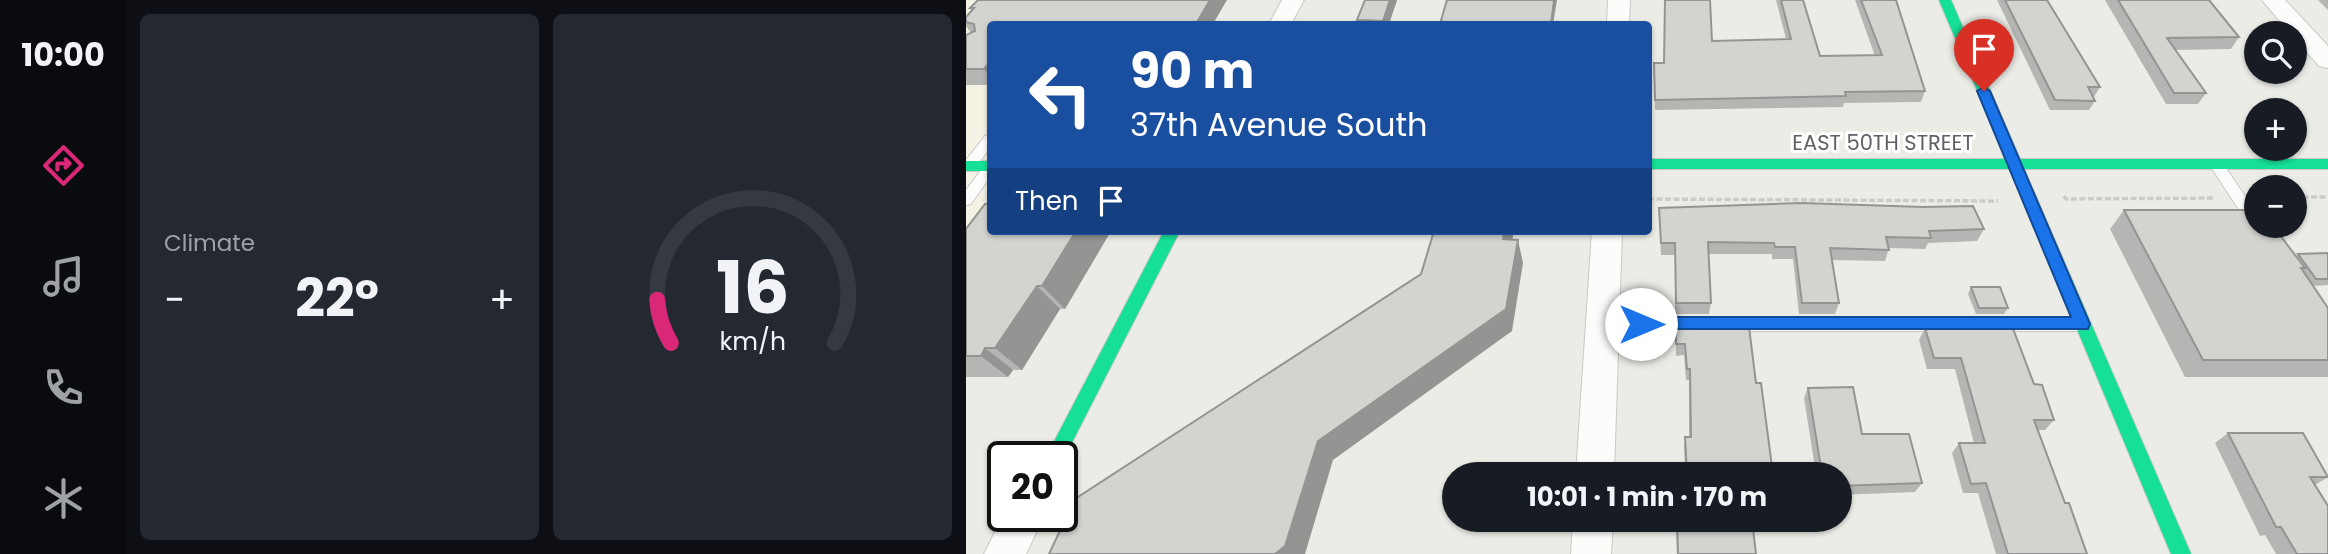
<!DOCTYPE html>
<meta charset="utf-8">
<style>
body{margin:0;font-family:Poppins,sans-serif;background:#242831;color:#f1f3f6;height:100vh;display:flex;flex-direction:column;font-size:26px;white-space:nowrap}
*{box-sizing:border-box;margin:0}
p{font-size:23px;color:#9ea1a6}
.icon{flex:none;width:38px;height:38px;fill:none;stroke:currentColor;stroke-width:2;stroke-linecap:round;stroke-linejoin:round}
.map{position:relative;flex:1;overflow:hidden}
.sheet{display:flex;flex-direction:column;gap:14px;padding:14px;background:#0d0f14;width:840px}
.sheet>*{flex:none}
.guide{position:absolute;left:21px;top:21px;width:665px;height:214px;border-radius:7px;box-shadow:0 2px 5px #0004;background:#1a4fa0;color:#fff;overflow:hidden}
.tools{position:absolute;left:1278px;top:21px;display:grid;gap:14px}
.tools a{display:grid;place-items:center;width:63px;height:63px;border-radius:50%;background:#171b24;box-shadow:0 2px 5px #0004;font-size:35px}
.speed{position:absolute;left:21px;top:441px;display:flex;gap:14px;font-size:35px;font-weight:700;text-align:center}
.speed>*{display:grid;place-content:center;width:91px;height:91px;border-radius:50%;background:#171b24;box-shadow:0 2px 5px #0004;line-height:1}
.speed .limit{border:4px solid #111;border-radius:10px;background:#fff;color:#111}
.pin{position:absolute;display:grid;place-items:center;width:60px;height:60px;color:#fff;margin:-72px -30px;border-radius:50% 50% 50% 0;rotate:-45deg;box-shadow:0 0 7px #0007}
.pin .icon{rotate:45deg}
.me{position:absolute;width:77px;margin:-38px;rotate:90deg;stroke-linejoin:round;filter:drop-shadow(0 0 5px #0008)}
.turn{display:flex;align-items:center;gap:24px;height:147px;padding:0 28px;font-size:32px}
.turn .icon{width:91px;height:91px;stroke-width:2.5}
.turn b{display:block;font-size:49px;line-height:60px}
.then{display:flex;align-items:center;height:66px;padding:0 28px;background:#0003;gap:14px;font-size:26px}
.big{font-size:52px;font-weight:700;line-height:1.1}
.sheet .widget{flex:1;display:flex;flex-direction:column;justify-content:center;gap:10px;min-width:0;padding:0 24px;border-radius:10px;background:#242831}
.sheet .dial{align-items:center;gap:0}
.dial svg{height:182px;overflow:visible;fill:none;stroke:#363941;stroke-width:7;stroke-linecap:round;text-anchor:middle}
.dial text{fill:#f1f3f6;stroke:none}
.heat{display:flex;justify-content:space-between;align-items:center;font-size:38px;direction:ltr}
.sheet .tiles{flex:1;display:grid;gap:14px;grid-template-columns:repeat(2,1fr)}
.trip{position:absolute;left:476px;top:462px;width:410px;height:70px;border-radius:35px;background:#171b24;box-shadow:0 2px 5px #0004;font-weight:700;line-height:70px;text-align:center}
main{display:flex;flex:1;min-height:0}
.tab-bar{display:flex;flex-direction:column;width:126px;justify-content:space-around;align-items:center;background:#090b0e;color:#9ea1a6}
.tab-bar .icon{width:49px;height:49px}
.tab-bar .selected{color:#db2777}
.tab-bar b{font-size:32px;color:#f1f3f6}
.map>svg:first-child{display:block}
</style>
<main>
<nav class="tab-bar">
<b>10:00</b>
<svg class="icon selected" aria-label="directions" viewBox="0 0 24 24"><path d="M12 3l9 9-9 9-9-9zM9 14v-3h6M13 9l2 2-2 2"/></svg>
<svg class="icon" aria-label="music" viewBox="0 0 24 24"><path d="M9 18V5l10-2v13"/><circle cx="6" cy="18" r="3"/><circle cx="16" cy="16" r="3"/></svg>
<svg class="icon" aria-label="phone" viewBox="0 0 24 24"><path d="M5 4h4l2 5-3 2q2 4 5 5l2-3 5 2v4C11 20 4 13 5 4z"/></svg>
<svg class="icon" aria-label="climate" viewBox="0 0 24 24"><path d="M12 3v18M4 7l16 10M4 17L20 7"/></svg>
</nav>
<section class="sheet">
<div class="tiles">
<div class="widget"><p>Climate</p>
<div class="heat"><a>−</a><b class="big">22°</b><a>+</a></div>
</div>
<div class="widget dial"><svg viewBox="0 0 100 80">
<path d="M14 69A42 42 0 1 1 86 69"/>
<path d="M14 69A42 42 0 0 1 8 50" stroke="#db2777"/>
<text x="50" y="56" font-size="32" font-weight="700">16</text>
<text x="50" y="72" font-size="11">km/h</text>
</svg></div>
</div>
</section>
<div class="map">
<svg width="1362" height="554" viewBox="0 0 1362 554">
<rect width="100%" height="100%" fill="#ecece7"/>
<path fill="#f4f2e2" d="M0,0h164l-140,24v163l-10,15 10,1v21l-24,33z"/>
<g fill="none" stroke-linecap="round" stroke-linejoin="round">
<g stroke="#c8c8c8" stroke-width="2">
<g id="lane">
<path d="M24,134v14l-16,21 -8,1v-10l19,-24z"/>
<path d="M1250,159l5,2 35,51v14h6l-1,2h-10l-42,-64z"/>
<path d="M24,163v14l-19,27 -5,1v-15l19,-25z"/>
<path d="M637,317h479l6,2 2,5 -2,5 -6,2h-479l-6,-2 -2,-5 2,-5z"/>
</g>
</g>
<g stroke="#c8c8c8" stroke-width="2">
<g id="street">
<path d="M316,0h22l-13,24h-22z"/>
<path d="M642,0h22l-1,24h-22z"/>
<path d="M1296,0h23l43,46v22l-9,-2 -25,-28v-5h-4z"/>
<path d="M626,231h30l-8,243h-38z"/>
<path d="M37,516h41l-18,38h-42z"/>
<path d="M607,520h40l-2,34h-40z"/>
</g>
</g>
<g stroke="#c7c8c8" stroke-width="2">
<g id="fast">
<path d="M973,0h12l69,159h308v10h-304l167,385h-20l-161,-385h-362v-10h358z"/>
<rect x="0" y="161" width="24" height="10"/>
<path d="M198,231h16l-118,231v-5h-16z"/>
</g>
</g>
<g stroke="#c8cdca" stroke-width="3.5" stroke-dasharray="6 2.5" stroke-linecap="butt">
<path d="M1098,196l2,3 149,-1"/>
<path d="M1328,197h34"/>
<path d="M682,199l350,2"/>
</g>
<use href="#lane" fill="#fcfcfb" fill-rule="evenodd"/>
<use href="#street" fill="#fcfcfb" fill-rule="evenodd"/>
<use href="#fast" fill="#16e098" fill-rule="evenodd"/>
</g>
<g fill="#b5b5b3">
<path d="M399,0h32l-8,24h-31l-1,-4z"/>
<path d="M810,0h27l17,56h55l-20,-56h41l29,91 -4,11 -77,1 -1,4 -188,3 -1,-47h10l48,-22 74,-2z"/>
<path d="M1031,0h50l53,87 -6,10h-1l2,4 -6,9h-39z"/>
<path d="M1139,0h104l30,37 -8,12 -56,1 31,43 -8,11h-32z"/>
<path d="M1352,0h10v10z"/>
<path d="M4,8l243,16h-223v61h-24v-50l5,-2 -5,-7v-9l6,-6z"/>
<path d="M693,208l325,21 -7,12 -49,2 -3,6 -36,-1 -4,13 -53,-1 7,43 -4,11h-36l-6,-55h-21v-5h-64l3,49 -2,11h-34v-59h-14z"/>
<path d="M1158,210l172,46 2,-2 30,-1v32l-15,1 15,22v69h-143l-75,-148z"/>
<path d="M0,229l24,2h121l-46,78h-5l-38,61h-9l-5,7h-42z"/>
<path d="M1005,287l37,21 -4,6h-28l-8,-20z"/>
<path d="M710,322l36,5 44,56 17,91h-88l-1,-27 1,-10h4v-57h-3l-2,-25 -8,1z"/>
<path d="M959,328l109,56 20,36 -9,10h-7l27,73 22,51h-91l-18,-61h-15l-11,-40 7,-10h15l-19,-74h-28l-8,-29z"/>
<path d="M842,388l54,46 60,49 -7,9 -76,3v-21h-23l-12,-76z"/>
<path d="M1262,433l100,44 -13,8 13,69h-52l-11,-19 -5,1 -45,-93z"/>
<path d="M710,520h76l4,34h-79z"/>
</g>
<g fill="#949492">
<path d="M244,0h17l-14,24h-17z"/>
<path d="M424,0h7l-8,24h-5l-1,-3z"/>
<path d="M588,0h3l-4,24h-2z"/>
<path d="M24,62v15l-6,-8z"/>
<path d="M110,231h35l-46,78 -23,-23z"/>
<path d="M538,231h10l-6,31 -5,-23z"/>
<path d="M552,240l5,23 -11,68 -179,129 -28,94h-30l43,-113z"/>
<path d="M71,286l23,23 -38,61 -27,-22z"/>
<path d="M19,348l28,22 -5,7 -27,-21z"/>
</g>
<g fill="#d3d3d0" stroke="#949492" stroke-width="2">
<path d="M12,0h232l-14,24 -88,-2 -1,2h-117v38l-6,7h-18v-34l9,-4 -1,-7 -8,-2v-5l8,-9h-4z"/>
<path d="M399,0h25l-7,21 -26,-1z"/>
<path d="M481,0h107l-3,24h-111z"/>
<path d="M699,0h45l2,41 79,-2 -10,-39h22l17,56 62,-1 -21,-55h35l29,91 -80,1 1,4 -191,4 -1,-37h10z"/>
<path d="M1039,0h42l53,87h-12l7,14 -40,-1z"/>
<path d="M1152,0h91l30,37 -72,1 39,55h-32z"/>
<path d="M836,203l121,4 50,-1 11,23 -55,2 2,7 -45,-1 3,13 -59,-2 9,55h-37l-7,-56h-20l-1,-4 -66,-1 3,61h-35l-1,-60h-14l-2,-35z"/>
<path d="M19,204h5v27h86l-34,55h-5l-42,62h-10l-4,8h-15v-127z"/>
<path d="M1158,210h132v16h17l32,42h-4l27,40v52h-125z"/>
<path d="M468,231h70l-1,8 15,1 -12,69 -188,132 -33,105 -10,8h-226l26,-55 346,-225z"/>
<path d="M1362,253v26h-12l-18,-25z"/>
<path d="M1005,287h29l8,21h-29z"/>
<path d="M710,322h35l1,5h37l7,56h5l12,91h-86l-2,-37h6l-1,-68h-3l-2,-25h-9z"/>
<path d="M1046,326l22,58 8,1 12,35h-20l31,83h4l18,51h-79l-22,-71 -15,1 -12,-41h26l-24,-85h-27l-9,-30z"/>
<path d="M887,387l9,47h47l13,49 -83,3v-12h-17l-14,-86z"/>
<path d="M1262,433h75l25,44h-18l18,29v48h-31l-16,-27h-5z"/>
<path d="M711,520h75l4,34h-78z"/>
</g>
<path fill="#1a73e8" stroke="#114b97" stroke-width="2" d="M1018,87l6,4 100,233 -2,5h-453l-2,-5 2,-5 6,-2h430l-94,-226z"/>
<g text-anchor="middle" stroke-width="6" stroke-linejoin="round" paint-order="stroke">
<g font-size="21" fill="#5d6064" stroke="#fff">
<text x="917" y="150">EAST 50TH STREET</text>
</g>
</g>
</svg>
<div class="tools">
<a><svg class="icon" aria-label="search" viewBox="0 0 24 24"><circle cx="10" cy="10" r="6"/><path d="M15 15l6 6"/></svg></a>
<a>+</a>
<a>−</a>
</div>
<div class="speed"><div class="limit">20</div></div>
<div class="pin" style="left:1018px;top:91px;background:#d93025"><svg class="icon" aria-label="arrive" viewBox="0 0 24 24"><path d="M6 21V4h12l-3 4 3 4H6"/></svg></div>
<svg class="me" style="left:675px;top:324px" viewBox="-20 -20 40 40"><circle r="19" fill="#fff"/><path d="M0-13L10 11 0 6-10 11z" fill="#1a73e8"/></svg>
<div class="trip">10:01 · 1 min · 170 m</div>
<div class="guide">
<div class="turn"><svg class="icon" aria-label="left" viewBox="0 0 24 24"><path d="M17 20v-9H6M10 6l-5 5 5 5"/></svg><div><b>90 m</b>37th Avenue South</div></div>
<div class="then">Then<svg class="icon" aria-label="arrive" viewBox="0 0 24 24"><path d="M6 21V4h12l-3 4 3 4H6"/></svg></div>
</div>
</div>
</main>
